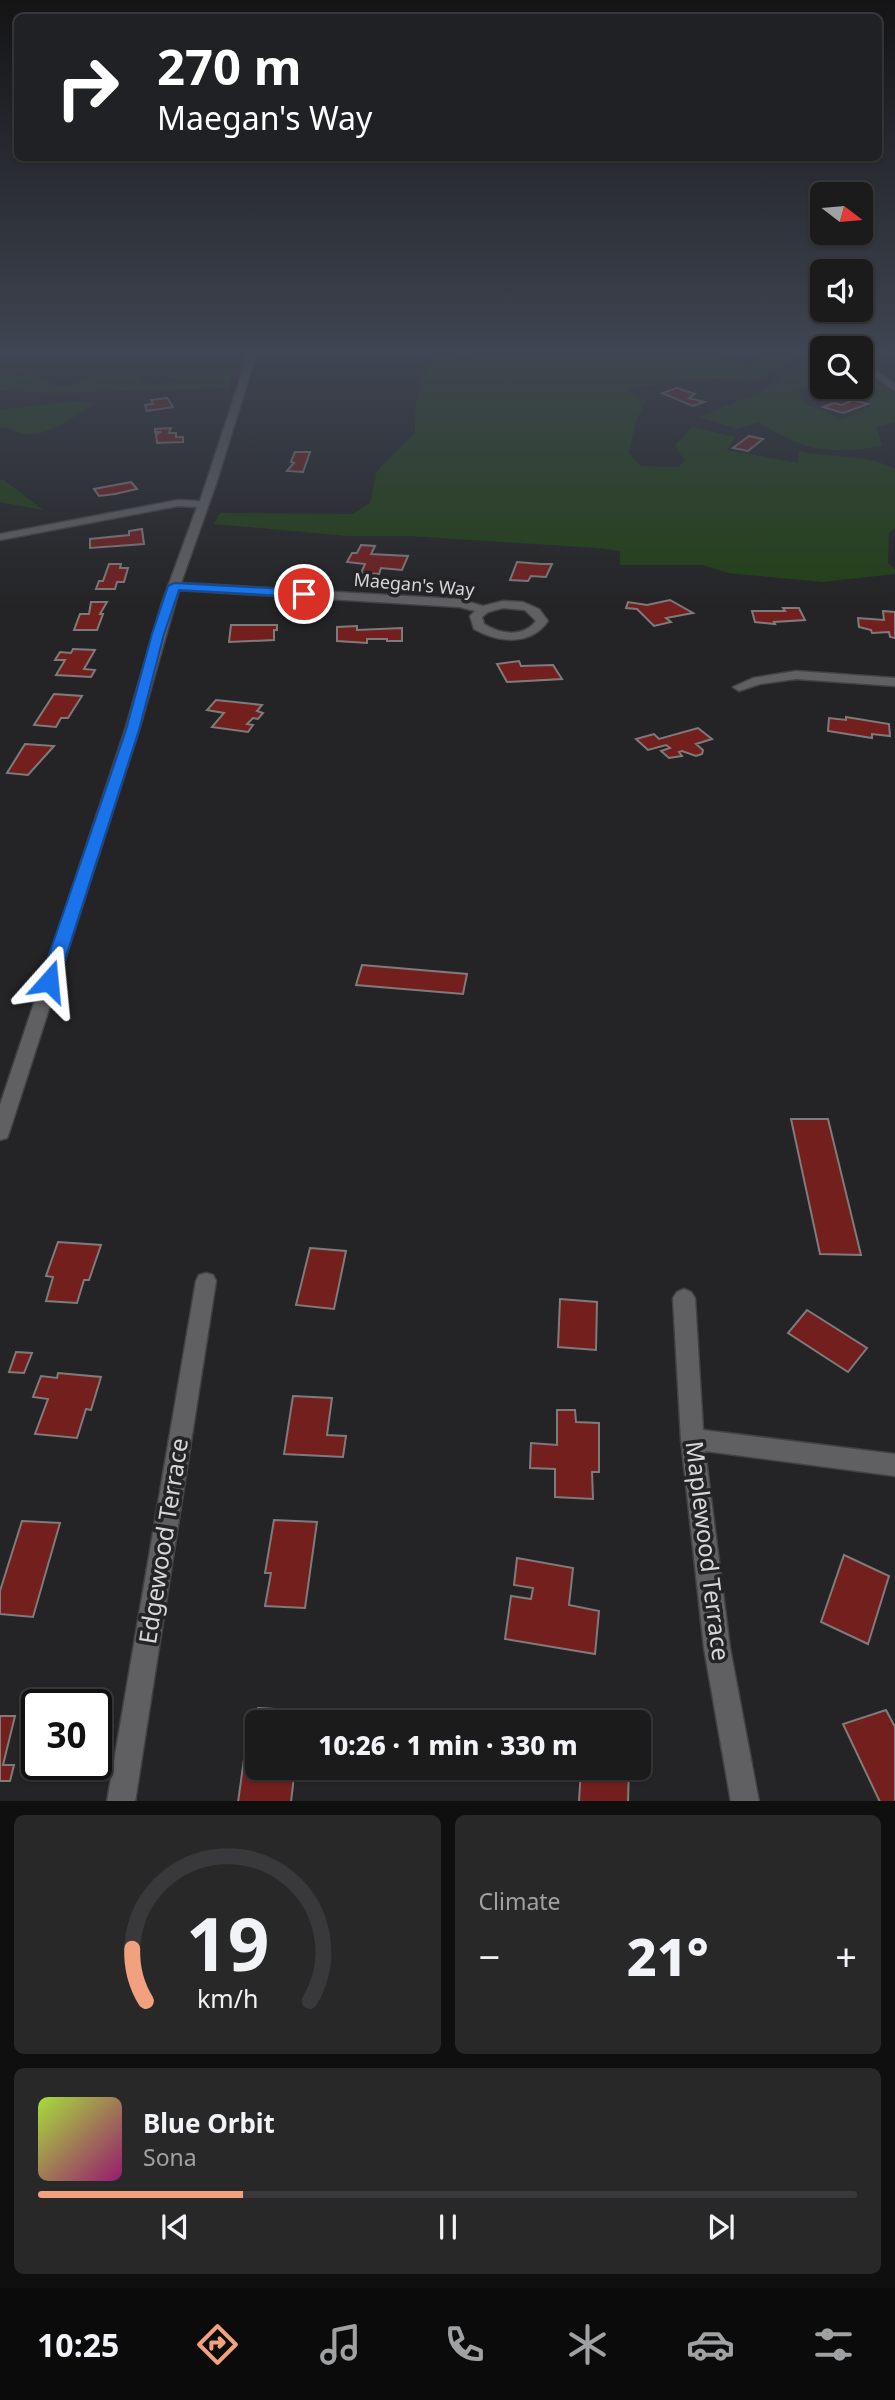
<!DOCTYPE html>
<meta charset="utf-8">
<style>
body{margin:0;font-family:"Noto Sans",sans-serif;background:#282829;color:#f1f3f6;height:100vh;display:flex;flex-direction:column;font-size:26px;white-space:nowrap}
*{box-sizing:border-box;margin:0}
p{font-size:23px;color:#a0a1a3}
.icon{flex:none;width:38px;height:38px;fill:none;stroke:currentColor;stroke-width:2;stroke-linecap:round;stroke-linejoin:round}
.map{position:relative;height:1801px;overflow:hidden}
.side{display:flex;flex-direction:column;gap:14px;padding:14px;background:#0f0f0f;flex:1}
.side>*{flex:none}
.guide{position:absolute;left:14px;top:14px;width:868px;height:147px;border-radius:10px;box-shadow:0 2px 5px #0004,0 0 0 2px #39393b;background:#202124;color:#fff;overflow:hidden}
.needle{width:46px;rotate:106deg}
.fabs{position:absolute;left:810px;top:182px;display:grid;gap:14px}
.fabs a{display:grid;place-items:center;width:63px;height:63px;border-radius:10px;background:#1b1b1c;box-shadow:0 2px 5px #0004,0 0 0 2px #39393b;font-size:35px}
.speed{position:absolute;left:21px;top:1689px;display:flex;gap:14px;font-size:35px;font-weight:700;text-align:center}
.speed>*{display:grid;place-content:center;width:91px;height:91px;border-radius:50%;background:#1b1b1c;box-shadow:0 2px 5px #0004,0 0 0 2px #39393b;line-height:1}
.speed .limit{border:4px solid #111;border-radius:10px;background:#fff;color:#111}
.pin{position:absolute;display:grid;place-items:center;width:60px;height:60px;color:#fff;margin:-30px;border:4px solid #fff;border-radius:50%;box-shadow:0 2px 7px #0007}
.me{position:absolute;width:77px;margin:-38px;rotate:18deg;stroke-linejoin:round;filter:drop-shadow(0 0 5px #0008)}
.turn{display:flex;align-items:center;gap:24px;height:147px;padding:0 28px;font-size:32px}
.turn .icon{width:91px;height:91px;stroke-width:2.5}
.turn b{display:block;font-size:49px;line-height:60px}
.big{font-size:52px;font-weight:800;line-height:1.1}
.side .tile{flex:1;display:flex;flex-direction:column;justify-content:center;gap:10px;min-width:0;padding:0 24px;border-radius:10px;background:#282829}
.side .dial{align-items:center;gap:0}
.dial svg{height:182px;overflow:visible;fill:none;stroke:#39393b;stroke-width:7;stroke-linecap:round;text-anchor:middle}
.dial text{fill:#f1f3f6;stroke:none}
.song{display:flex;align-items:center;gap:21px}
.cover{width:84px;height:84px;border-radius:10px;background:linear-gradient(135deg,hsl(80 70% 55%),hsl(320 70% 35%))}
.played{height:7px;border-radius:4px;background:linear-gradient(90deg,#f1a17d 25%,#39393b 25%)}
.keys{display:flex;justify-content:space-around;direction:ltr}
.heat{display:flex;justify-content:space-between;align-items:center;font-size:38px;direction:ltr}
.side .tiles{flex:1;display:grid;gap:14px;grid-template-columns:1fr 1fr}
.tile:last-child{grid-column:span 2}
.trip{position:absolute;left:245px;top:1710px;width:406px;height:70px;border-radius:10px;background:#1b1b1c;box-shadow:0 2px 5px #0004,0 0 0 2px #39393b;font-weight:800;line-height:70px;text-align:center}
.dock{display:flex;height:112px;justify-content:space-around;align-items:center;background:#0b0b0b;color:#a0a1a3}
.dock .icon{width:49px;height:49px}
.dock .selected{color:#f1a17d}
.dock b{font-size:32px;color:#f1f3f6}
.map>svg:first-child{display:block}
</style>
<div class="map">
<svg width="895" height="1802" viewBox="0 0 895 1802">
<rect width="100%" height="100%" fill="#242426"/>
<g fill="#224016">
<path d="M440,355l26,5 8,-2 -10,-3h243l43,11 17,-11h34l-48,27 -36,-3 -48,3 -42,8 19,11 -11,23 -6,29 12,13 37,1 7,-6 -10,-16 17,-18 43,10 -8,13 71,13 1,-12c31,7 69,3 96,18v59l-6,5 -1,30 7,6v5l-73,8 -94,-9 -25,-8h-83v-14l-23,-3 -187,-12h-62l-134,-12 6,-11 133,1 17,-11 7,-32 38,-38c-1,-25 3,-62 25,-78z"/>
<path d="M820,355h2v31l-19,1 -6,5 7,11 38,16 28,-12 -4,-12 -19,-7 14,-1v-7l8,-4 26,16v30l-19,5 6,19c-54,8 -76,6 -123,-24l-21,7 -40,-12 61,-24 25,-19z"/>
<path d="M231,370l-1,18 -172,5 -58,-2v-14l36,-2 21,12 11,-1 42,-15 23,2 14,12 34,-4 -23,-7z"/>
<path d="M76,401l18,3c-19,12 -43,31 -67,30 -10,0 -17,-7 -27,-7v-17z"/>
<path d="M4,480l39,30 -43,-8v-22z"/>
</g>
<g fill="#721f1e" stroke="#7f7b7b" stroke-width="2">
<path d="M677,388l18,6 -6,4 15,4 -11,4 -31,-13z"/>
<path d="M167,398l6,9 -26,4 -2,-6 8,-1 -2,-4z"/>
<path d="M853,400l15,4 -25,9 -20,-6 11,-4 8,2z"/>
<path d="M171,428l-2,5h7v4h7v5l-26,1 -1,-9 5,-2h-6v-3z"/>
<path d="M749,436l14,3 -15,12 -15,-3z"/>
<path d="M295,452h15l-7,20 -16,-1 7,-8 -3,-1z"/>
<path d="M131,482l6,7 -22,5 -16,2 -5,-7z"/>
<path d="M142,529l2,15 -54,4v-9l39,-4v-4z"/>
<path d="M361,545l14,1 -4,8 37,2 -6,14 -21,-2 -2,6 -18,-1 4,-9 -18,-2 5,-9h5z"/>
<path d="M517,562l24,2h11l-6,13 -15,-1 -3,5 -18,-1z"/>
<path d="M109,564h12l-1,4h8l-4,14h-7l-2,7h-19l3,-8h4z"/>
<path d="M670,600l23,13 -27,5 5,4 -17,4 -17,-17 -11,-1 2,-6 19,3z"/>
<path d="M91,602h16l-7,12h3l-6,16h-23l6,-16h9z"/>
<path d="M783,608h16l6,12 -31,2 1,2 -20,-2 -3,-11h33z"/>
<path d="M883,611l12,1v26l-5,-1 -1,-5 -17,1 -1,-3 -12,-3 -1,-9 26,2z"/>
<path d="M231,625h46v5h-3v10l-45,2z"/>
<path d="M357,626v4l45,-2v13h-15v-2h-20v4l-30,-2v-14z"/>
<path d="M73,649l22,1 -11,19 11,1 -4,7 -35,-2 9,-15h-10l5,-8 11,1z"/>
<path d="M519,661l2,5 32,-1 9,14 -55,3 -10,-18z"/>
<path d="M54,694l28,2 -14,22h-7l-5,9 -22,-2z"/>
<path d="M216,700l46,5 -5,6 6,2 -5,6 -5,-1 -6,6 6,1 -5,7 -36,-5 12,-14 -17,-3z"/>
<path d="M846,717l43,7 1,12 -18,-2v4l-44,-7 1,-13 17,2z"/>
<path d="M698,728l14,11 -16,5 7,6 -1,4 -6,2 -14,-5 -3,1 3,4 -13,2 -8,-7 9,-3 -4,-3 -18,5 -12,-11 18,-5 5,5z"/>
<path d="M25,744l29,2 -26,29 -21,-2z"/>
<path d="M362,965l105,9 -4,20 -107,-9z"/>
<path d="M791,1119h37l33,136 -41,-1z"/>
<path d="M58,1242l43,3 -12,35h-5l-7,23 -31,-2 7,-24 -7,-1z"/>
<path d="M310,1248l36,3 -12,58 -38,-4z"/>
<path d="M560,1299l37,3 -1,48 -38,-3z"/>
<path d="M807,1310l60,38 -19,24 -60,-39z"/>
<path d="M16,1352l16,1 -8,20 -15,-1z"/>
<path d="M58,1373l43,4 -10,33 -5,-1 -9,29 -42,-4 13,-35 -15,-2 8,-21 16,2z"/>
<path d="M293,1396l39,2 -5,37 19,1 -3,21 -59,-3z"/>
<path d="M557,1410h18l1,12 23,1v49h-7l1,27 -38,-2v-28l-25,-1 1,-25 26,2z"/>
<path d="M274,1520l43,2 -12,86 -40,-2 6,-33h-6z"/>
<path d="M22,1521l38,2 -27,94 -33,-3v-23z"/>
<path d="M844,1555l45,21 -21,68 -47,-22z"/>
<path d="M517,1558l56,10 -4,37 30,6 -4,43 -90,-15 6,-43 20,3 2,-11 -19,-3z"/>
<path d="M258,1708l32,2 -2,12h-31v46h38l-4,34h-53l7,-50h6z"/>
<path d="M886,1710l9,17v75h-15l-37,-78z"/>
<path d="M0,1716h15l-12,49h11l-4,16h-10z"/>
<path d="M581,1768h48l-1,34h-49z"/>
</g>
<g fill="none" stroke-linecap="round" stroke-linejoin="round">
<g stroke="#424244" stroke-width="3">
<g id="street">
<path d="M248,355h8l-40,129 -35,99 278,16 24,7 20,-5 20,1 16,7 9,12c-17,25 -50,22 -74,8l-4,-13 5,-5 -16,-4 -280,-17 -40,140 -130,403 -2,5 -7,2v-35l125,-375 37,-127 35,-96 -19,-1 -178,34v-6l178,-34 22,1zM503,608l22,2 11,11c-13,17 -36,13 -52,3l-2,-7 6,-5z"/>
<path d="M861,360l34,24v7l-34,-24z"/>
<path d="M796,671l99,7v8l-99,-7 -36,5 -21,7 -6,-4 20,-9z"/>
<path d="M206,1273l7,2 3,6 -81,521h-28l89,-521 3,-6z"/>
<path d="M684,1289l7,3 4,6 8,132 192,24v22l-190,-25 25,197 29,154h-28l-27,-154 -23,-209 -8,-141 4,-6z"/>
</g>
</g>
<use href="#street" fill="#606063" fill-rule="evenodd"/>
</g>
<linearGradient id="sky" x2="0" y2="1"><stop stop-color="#141415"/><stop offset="0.58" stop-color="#3f4552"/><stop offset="1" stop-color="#3f4552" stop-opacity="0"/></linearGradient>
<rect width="895" height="607" fill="url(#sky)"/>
<path fill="#1a73e8" stroke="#114b97" stroke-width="2" d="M174,583l130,7 6,4 -6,3 -125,-7 -15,44 -25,96 -81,251 -9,6 -6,-2 -3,-4 86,-251 26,-96 16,-48z"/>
<g text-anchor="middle" stroke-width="7" stroke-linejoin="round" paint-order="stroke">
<g font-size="18" fill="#d7d7d9" stroke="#242426">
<text transform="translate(414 585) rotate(5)" y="6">Maegan's Way</text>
</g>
<g font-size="24" fill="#d7d7d9" stroke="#242426">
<text transform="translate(164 1541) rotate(-81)" y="8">Edgewood Terrace</text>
<text transform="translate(707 1551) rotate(83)" y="8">Maplewood Terrace</text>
</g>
</g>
</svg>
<div class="fabs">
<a><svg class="needle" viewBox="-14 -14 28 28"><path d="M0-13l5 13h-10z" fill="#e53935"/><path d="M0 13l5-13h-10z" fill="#a0a1a3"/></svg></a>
<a><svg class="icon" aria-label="sound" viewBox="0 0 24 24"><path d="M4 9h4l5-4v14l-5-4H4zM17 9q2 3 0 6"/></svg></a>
<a><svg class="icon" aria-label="search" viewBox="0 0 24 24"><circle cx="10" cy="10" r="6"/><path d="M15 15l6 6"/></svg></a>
</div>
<div class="speed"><div class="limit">30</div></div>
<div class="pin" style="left:304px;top:594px;background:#d93025"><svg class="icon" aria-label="arrive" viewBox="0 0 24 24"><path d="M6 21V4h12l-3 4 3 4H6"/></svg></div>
<svg class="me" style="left:49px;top:981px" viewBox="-20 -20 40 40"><path d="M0-17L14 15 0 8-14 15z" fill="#1a73e8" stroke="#fff" stroke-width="4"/></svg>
<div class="trip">10:26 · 1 min · 330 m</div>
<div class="guide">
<div class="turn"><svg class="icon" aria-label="right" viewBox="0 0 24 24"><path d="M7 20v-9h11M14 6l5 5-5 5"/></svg><div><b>270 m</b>Maegan's Way</div></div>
</div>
</div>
<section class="side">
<div class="tiles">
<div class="tile dial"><svg viewBox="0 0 100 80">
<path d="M14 69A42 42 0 1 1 86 69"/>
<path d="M14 69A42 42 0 0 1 8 46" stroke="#f1a17d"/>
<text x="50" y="56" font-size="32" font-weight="700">19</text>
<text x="50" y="72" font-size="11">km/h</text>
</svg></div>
<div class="tile"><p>Climate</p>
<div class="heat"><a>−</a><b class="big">21°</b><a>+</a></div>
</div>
<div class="tile">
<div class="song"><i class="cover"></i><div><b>Blue Orbit</b><p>Sona</p></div></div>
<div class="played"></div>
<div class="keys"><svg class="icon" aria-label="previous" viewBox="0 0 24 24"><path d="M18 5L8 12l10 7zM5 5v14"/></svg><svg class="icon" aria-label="pause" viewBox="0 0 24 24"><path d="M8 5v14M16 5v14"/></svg><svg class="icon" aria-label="next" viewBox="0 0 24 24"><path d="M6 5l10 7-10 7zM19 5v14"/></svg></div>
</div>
</div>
</section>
<nav class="dock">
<b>10:25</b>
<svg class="icon selected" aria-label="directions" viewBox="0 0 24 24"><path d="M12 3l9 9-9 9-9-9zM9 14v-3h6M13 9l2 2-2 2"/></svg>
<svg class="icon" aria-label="music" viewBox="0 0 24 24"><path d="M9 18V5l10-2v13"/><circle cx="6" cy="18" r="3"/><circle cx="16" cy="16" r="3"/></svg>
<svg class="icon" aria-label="phone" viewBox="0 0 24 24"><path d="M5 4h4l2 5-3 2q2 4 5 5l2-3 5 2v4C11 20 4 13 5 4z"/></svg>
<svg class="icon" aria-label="climate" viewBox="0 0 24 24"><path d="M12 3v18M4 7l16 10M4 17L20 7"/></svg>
<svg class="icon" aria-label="car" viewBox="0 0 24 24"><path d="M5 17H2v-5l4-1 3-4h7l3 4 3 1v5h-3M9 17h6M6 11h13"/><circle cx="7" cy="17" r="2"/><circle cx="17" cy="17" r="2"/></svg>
<svg class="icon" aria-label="filters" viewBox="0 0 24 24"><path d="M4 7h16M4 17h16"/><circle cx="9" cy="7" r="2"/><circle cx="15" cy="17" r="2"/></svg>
</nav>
